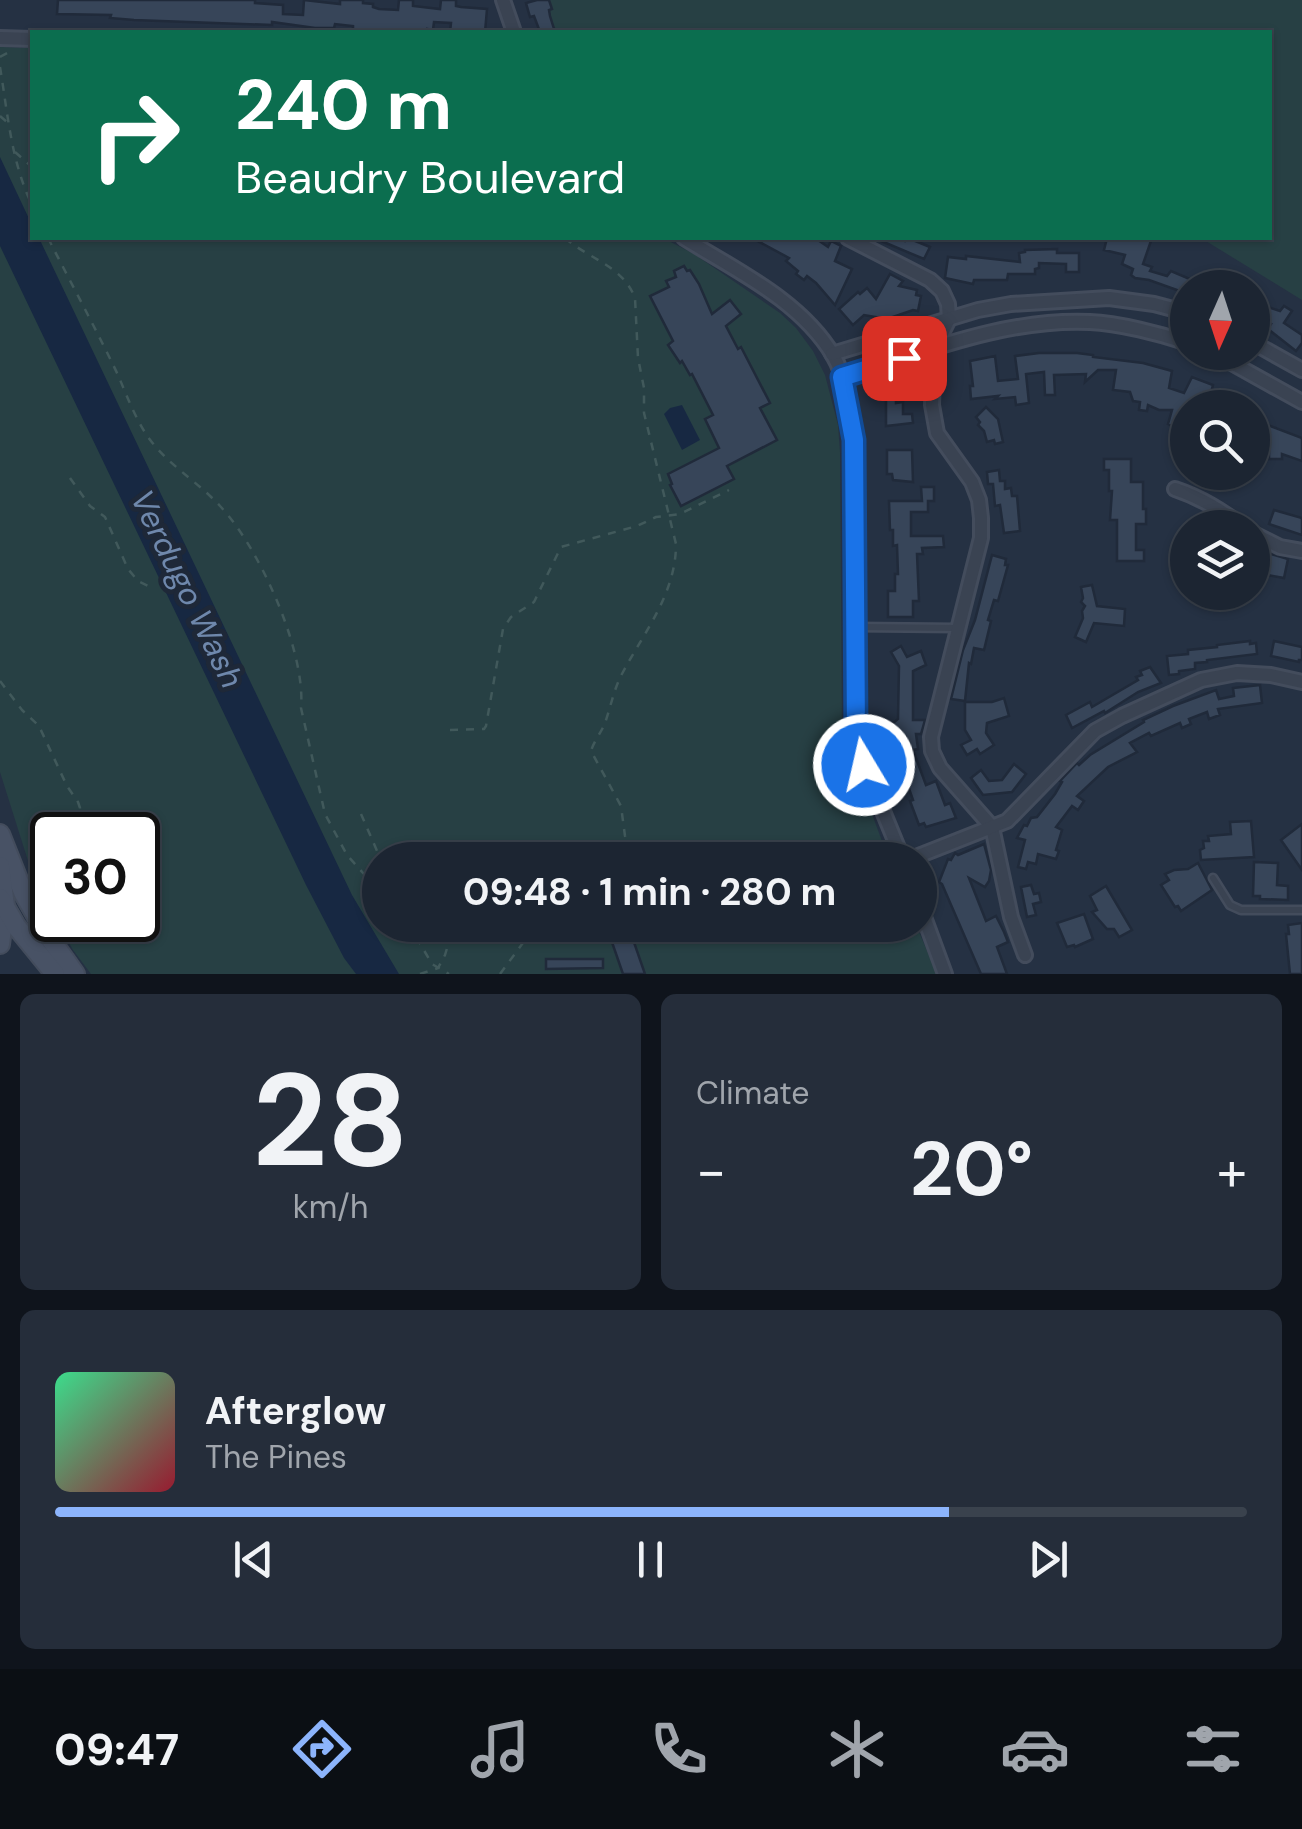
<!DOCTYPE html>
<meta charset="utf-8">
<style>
body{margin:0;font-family:"DM Sans",sans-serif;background:#252d3a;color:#f1f3f6;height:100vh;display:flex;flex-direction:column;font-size:38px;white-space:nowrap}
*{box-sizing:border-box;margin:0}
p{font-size:32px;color:#a0a5ac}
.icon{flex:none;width:55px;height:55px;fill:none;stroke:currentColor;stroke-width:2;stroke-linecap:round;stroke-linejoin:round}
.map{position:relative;height:974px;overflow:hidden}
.drawer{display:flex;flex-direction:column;gap:20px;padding:20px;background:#0f141c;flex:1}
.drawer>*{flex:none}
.banner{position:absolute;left:30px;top:30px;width:1242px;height:210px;border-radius:0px;box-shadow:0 2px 8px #0004,0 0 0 2px #3a424d;background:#0b6e4f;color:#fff;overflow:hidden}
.needle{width:65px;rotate:183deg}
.tools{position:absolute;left:1170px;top:270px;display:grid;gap:20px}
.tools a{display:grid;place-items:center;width:100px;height:100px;border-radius:50%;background:#1c2532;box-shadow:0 2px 8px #0004,0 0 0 2px #3a424d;font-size:50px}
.speed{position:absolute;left:30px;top:812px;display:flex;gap:20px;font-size:50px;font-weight:700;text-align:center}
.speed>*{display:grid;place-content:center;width:130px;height:130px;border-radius:50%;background:#1c2532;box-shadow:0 2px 8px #0004,0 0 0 2px #3a424d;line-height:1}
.speed .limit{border:5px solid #111;border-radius:15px;background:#fff;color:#111}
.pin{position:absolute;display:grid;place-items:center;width:85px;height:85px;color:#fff;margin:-42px;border-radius:20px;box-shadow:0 5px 15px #0006}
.me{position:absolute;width:110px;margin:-55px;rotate:351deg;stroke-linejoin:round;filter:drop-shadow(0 0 8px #0008)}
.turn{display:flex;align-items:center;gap:35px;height:210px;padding:0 40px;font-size:45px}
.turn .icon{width:130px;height:130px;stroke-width:2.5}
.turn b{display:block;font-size:70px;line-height:85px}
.big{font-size:75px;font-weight:700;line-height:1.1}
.drawer .tile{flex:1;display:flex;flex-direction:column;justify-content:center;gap:15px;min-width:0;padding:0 35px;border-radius:15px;background:#252d3a}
.drawer .dial{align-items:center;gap:0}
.dial b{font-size:130px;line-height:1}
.song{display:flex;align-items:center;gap:30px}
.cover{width:120px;height:120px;border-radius:15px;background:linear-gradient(135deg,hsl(150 70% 55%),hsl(350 70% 35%))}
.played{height:10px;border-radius:5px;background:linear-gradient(90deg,#8cb4fc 75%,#3a424d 75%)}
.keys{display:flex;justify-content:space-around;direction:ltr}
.heat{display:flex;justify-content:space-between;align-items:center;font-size:55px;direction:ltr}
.drawer .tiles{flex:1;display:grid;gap:20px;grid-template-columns:1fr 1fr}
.tile:last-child{grid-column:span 2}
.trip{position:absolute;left:362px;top:842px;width:575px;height:100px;border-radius:50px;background:#1c2532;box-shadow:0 2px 8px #0004,0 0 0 2px #3a424d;font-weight:700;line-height:100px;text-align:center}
.tabs{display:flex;height:160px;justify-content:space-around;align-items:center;background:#0b0f14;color:#a0a5ac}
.tabs .icon{width:70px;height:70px}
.tabs .current{color:#8cb4fc}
.tabs b{font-size:45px;color:#f1f3f6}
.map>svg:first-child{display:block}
</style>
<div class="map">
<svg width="1302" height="974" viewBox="0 0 1302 974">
<rect width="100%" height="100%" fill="#253143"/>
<g fill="#274044">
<path d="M541,0h761v300l-101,-62h69v-206h-705l-14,-6z"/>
<path d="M0,47l32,1v190h631l31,16 86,59 16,15 17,23 12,24 13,50 2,27 2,281 47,127h-509v65h536l21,49h-846l-18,-24 -17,-30h82v-85h-86v79l-17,-31 -35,-111z"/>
</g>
<g fill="#172842">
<path d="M0,157l32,68v13h7l313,657 47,79h-43l-12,-16 -38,-73 -306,-639z"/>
<path d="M682,405l18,35 -18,10 -18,-36 6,-6z"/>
</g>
<g fill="#374559" stroke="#202a3a" stroke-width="2.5">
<path d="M58,0h197v3l28,2v9l20,1 1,-15 36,4v-4h23v3l10,1v3l6,2 19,1 1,-10h14v6l27,3 1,-9h15v6l5,1 26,2 -2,23h-35l1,-9 -17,-1 -1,8 -6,-1 -1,3h-6l-67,-3v-3l-18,-2 -1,4h-19l-43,-6v3l-138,-5 -24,-2 1,-3 -54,-1z"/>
<path d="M537,0h12l3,9 -3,1 1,6 5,16h-15l-6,-16 -4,1 -4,-14z"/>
<path d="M752,238h63l13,9 3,-6 10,5 -6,15 17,8 -17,36 -19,-22 -9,-7 -3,4 -8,-6 2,-3 -12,-10 3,-3z"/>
<path d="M874,238h24l7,3 3,-3 22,9 -6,12z"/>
<path d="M1107,238h45l-9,26 9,3 -2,4 17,5 4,-5 40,17h-23v6l-39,-14 -14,-2 -4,-3 2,-6 -11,-5 3,-9 -21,-5z"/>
<path d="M1057,249v4h22v19h-13v-8l-27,-1v5l-4,1v5h-27l-1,6h-33l-1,4 -28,-6 3,-21 18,2v-3l54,6 -1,-9 6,-1v-2z"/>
<path d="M684,266l3,5 3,-1 9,14 13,30 18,-14 11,14 -15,12 12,23 3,-2 29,56 -10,5 17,32 -50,26 7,13 -53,27 -11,-21 2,-1 -4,-10 51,-26 -14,-29 8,-4 -21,-41 -2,1 -8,-14 -2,2 -12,-18 5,-4 -23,-45 19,-9 -3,-6 10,-4 -2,-6z"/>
<path d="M890,274l13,7 -4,5 18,4 -1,5 5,1 -3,15 -5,-1 -26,9 -23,-4 -11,10 -14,-16 19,-17 2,2 7,-6 9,11z"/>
<path d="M1252,302l28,9 4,-5 8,5 -8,12 18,12v8l-6,8 -28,-22 3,-5 -19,-6z"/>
<path d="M1039,353h38l16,2v2l50,6 29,8 -3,17 15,5 8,-16 21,8 -2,8 16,6 1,-2 26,11h-52l-10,-4 -1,4h-6l-7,20 -10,-4 4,-14h-13l-11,-5 -1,6 -8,-1 1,-8 -7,-1 -3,-9 -17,-2 3,-20h-18l-13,12 1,-8 -32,1 1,20h-10l-1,-23 -18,2 3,29 -13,2 -1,-8 -20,2 3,-3 -27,3 -1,-13h3l-3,-25 25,-5 3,25 20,-2 -3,-23z"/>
<path d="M886,394h10v9l7,-1v12h9l1,9 -27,3z"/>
<path d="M986,407l12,12 5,23 -8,2 -1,-4 -7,2 -3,-11 -6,-6 2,-3 -4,-5z"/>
<path d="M1252,419l50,19v23l-20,-7v5h-13v-8l-17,-6z"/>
<path d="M887,450h25l1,32 -20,-2 -1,-6h-5z"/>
<path d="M1104,459h27v23h12v27h3v15h-10v26h8v11h-27v-41h-7l2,-29h-3v-21h-5z"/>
<path d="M999,470l1,11h5v8l6,-1 1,8h5l3,35 -16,2 -4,-28 -5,1 -2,-22h-5l-1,-12z"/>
<path d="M921,487h13v14h-6v11h-17v24h32l1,11 -22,1 1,6h-6l2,47h-6v16h-25v-26h7v-17h3l-1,-29 -4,1v-16h-3l-1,-29h33z"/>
<path d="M1274,510l28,8v17l-33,-11z"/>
<path d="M1252,550l14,5 2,-2 20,6 -4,19 -17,-3 -8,5 -7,-3z"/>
<path d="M992,555l14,4 -1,6h3l-10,36 -4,-1 -6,20 3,1 -7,29 -10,-2 -3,16 -2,-1 -4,38 -14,-2 12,-49 12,-30z"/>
<path d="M1092,585l5,21 28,3 -1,17 -30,-3 -8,19 -11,-5 8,-19 -1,-7 3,-5 -4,-4 2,-4 -2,-11z"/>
<path d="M1250,641v3l6,-1 1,11 -50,6v2l-12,1v6l-16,2v3l-10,1 -2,-19 21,-2v-4l29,-3v-2z"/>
<path d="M1274,641l28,6v13h-3v2l-28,-6z"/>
<path d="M901,646l6,11 14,-6 5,14 -13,6v49h12l-4,14h-5l2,15 -5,1 13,35 10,-4 9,24 5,-2 6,15 -30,9 -2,-4 -5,2 -9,-24 3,-1 -7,-20 -4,1 -18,-36 11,-4 -8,-13 11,-9 1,-53 -8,-14z"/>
<path d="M1150,667l11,16 -23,9 -33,21 -1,-2 -32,17 -6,-13 24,-13 2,5 46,-27 -2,-3 6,-2 -2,-4z"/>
<path d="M1260,685l2,18 -44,6 2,6 -11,4 -2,-7 -18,7 2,5 -9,4 -2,-5 -29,13 -2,-3 -19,10 7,9 -29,15 -31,29 7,5 -6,9 -6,-4 -16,21 6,3 -6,20 3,1 -3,8 -18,-5 -2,10 -8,-2 -2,7 -8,-2 7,-27 -8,-2 7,-13 3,1 4,-8 6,-1 18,-23 7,-12 -2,-1 17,-18 2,2 11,-10 54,-33 -1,-2 30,-14 43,-16 3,9 15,-3 -1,-8z"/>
<path d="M1004,698l5,18 -22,7 -1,10 8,12 -14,9 -3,-5 -10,6 -6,-10 10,-5 -6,-10v-28h27z"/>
<path d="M1014,764l12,10 -14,18 -29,3 -12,-17 10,-8 8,11 13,-1z"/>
<path d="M1251,821l3,36 -53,3 -1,-10 4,-2 -1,-7h6l-1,-5 23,-2 -1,-12z"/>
<path d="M1302,824v46l-21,-30z"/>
<path d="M984,844l7,26 -2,11 -4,6 -16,-9 17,43 10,-5 8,16 4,10 -11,5 10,27h-26l-39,-90 -3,-2 9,-23 3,1 4,-7 3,2z"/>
<path d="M1254,862l24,1 -1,22 11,1v14l-28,-1v-3h-7z"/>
<path d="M1198,863l14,27 -31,21 -3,-5 -3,1 -14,-22 8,-5 -4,-6 9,-4 14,-1z"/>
<path d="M1031,885l3,9 5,-1 2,9 -8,2 3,11 -9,2 -6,-30z"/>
<path d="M1106,886l26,44 -13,7 -5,-8h-7l-15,-17 5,-2 -7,-14z"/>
<path d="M1084,914l9,25 -18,8 -1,-2 -7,2 -10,-24z"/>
<path d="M1302,923v51h-12l-4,-40h3l-1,-9z"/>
<path d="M606,925h22l17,49h-22z"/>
<path d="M546,959h57v9l-57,1z"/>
</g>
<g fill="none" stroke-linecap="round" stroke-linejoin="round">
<g stroke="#434c5c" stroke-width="11">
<g id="service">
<path d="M856,627l101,1"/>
<path d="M1213,878l17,27 11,5h61"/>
</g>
</g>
<g stroke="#434c5c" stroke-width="18">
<g id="minor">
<path d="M503,0l11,32"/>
<path d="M0,38l32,1"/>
<path d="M684,238c51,32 116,62 149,117 28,48 22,148 22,203 0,59 0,118 1,177l8,30 39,95"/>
<path d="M848,238l82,42 12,11 6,13 1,15 -15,30 -2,56 5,28 35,49 7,18 2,18v20l-50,199 1,14 8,17 52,59 19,90 14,38"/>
<path d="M1252,342l50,28"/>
<path d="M1212,352l90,50"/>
<path d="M832,354l146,-44 33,-6 98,-6 45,6 34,9"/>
<path d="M842,377c80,-24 163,-59 248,-55 28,1 71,12 98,21"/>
<path d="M1175,489c27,9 47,22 70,39"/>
<path d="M1252,533l28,14 22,4"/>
<path d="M908,860l99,-39 88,-90 27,-15 79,-36 36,-7 34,2 31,7"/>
<path d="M920,906l25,68"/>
</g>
</g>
<g stroke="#434c5c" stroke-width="22">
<g id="secondary">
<path d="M0,834l23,58 23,41 29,41"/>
<path d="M0,866l5,40 -5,38"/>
<path d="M0,898l16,28 39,48"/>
</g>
</g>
<g stroke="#41595b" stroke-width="2.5" stroke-dasharray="8 8" stroke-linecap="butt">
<path d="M0,57l11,-6"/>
<path d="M0,67c8,48 11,94 32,138"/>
<path d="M0,116l7,6"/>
<path d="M15,152l17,15"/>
<path d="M48,238c23,45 48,91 70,137 9,21 17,43 30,62 20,28 49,44 72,69 39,41 86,145 81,202l24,106 22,41 33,37"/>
<path d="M565,238c24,21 58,28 70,60l3,60 6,30v25l32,131c0,49 -31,87 -53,128 -9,16 -12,34 -18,51 -4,10 -11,18 -14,28l30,55 4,30 7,24"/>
<path d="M70,478l20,28 15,11 23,52 10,12 14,7"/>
<path d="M0,681l22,29 17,16 28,60 11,16 2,6 -2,27"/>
<path d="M450,730l34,-1 2,-3 17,-97 8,-12 23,-15 27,-55 76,-21 19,-9 24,-3 49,-24"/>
<path d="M361,814l20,46"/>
<path d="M406,925l9,10 17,29 17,10"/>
<path d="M420,974l18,-6 7,-13 9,-30"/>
<path d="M500,974l31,-42 14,-7"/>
</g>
<use href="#service" stroke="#3a4352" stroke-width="6"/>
<use href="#minor" stroke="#3a4352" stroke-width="12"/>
<use href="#secondary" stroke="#485265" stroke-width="18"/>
</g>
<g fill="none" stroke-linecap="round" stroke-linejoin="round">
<g stroke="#114b97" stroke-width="25">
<path id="route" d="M864,765l-8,-31 -2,-294 -12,-63 62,-19"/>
</g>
<use href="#route" stroke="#1a73e8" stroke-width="18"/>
</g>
<g text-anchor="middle" stroke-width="10" stroke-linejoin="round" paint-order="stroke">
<g font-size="32" font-style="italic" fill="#6f88ac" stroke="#1e2838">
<text transform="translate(187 589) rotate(64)" y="11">Verdugo Wash</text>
</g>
</g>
</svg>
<div class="tools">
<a><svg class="needle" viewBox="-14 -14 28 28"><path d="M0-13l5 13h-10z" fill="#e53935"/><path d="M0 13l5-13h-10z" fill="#a0a5ac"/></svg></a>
<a><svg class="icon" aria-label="search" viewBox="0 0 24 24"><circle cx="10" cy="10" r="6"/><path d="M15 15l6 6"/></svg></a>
<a><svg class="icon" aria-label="layers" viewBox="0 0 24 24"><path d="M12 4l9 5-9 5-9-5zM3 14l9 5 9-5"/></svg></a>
</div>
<div class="speed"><div class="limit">30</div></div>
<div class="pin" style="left:904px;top:358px;background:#d93025"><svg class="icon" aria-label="arrive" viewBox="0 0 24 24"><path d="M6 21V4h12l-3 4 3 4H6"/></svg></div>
<svg class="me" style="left:864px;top:765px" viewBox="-20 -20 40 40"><circle r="17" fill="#1a73e8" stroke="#fff" stroke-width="3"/><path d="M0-11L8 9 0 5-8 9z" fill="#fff"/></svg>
<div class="trip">09:48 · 1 min · 280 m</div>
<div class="banner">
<div class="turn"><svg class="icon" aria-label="right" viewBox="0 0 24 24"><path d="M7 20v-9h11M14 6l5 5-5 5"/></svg><div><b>240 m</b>Beaudry Boulevard</div></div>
</div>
</div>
<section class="drawer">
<div class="tiles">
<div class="tile dial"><b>28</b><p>km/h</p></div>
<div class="tile"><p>Climate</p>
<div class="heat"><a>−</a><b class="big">20°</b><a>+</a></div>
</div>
<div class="tile">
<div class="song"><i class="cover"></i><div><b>Afterglow</b><p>The Pines</p></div></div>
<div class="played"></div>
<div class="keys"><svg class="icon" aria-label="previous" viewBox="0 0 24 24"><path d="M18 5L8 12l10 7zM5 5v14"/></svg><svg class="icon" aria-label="pause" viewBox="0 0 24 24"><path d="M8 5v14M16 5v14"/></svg><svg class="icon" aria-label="next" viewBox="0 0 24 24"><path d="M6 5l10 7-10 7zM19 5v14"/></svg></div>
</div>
</div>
</section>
<nav class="tabs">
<b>09:47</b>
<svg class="icon current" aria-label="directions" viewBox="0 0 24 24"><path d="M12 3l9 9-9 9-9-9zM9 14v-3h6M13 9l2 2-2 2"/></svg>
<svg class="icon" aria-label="music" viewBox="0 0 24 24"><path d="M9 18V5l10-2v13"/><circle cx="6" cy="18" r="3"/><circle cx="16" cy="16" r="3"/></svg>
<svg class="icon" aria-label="phone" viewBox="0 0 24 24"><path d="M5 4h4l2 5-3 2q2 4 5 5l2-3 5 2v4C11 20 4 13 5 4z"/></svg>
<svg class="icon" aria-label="climate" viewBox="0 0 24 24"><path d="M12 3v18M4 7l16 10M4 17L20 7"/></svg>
<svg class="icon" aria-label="car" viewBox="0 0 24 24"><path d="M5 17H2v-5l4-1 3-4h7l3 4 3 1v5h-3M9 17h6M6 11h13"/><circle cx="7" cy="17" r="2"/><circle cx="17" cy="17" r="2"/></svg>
<svg class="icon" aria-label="filters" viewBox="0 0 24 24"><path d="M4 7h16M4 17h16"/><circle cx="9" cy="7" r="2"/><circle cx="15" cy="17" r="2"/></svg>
</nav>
